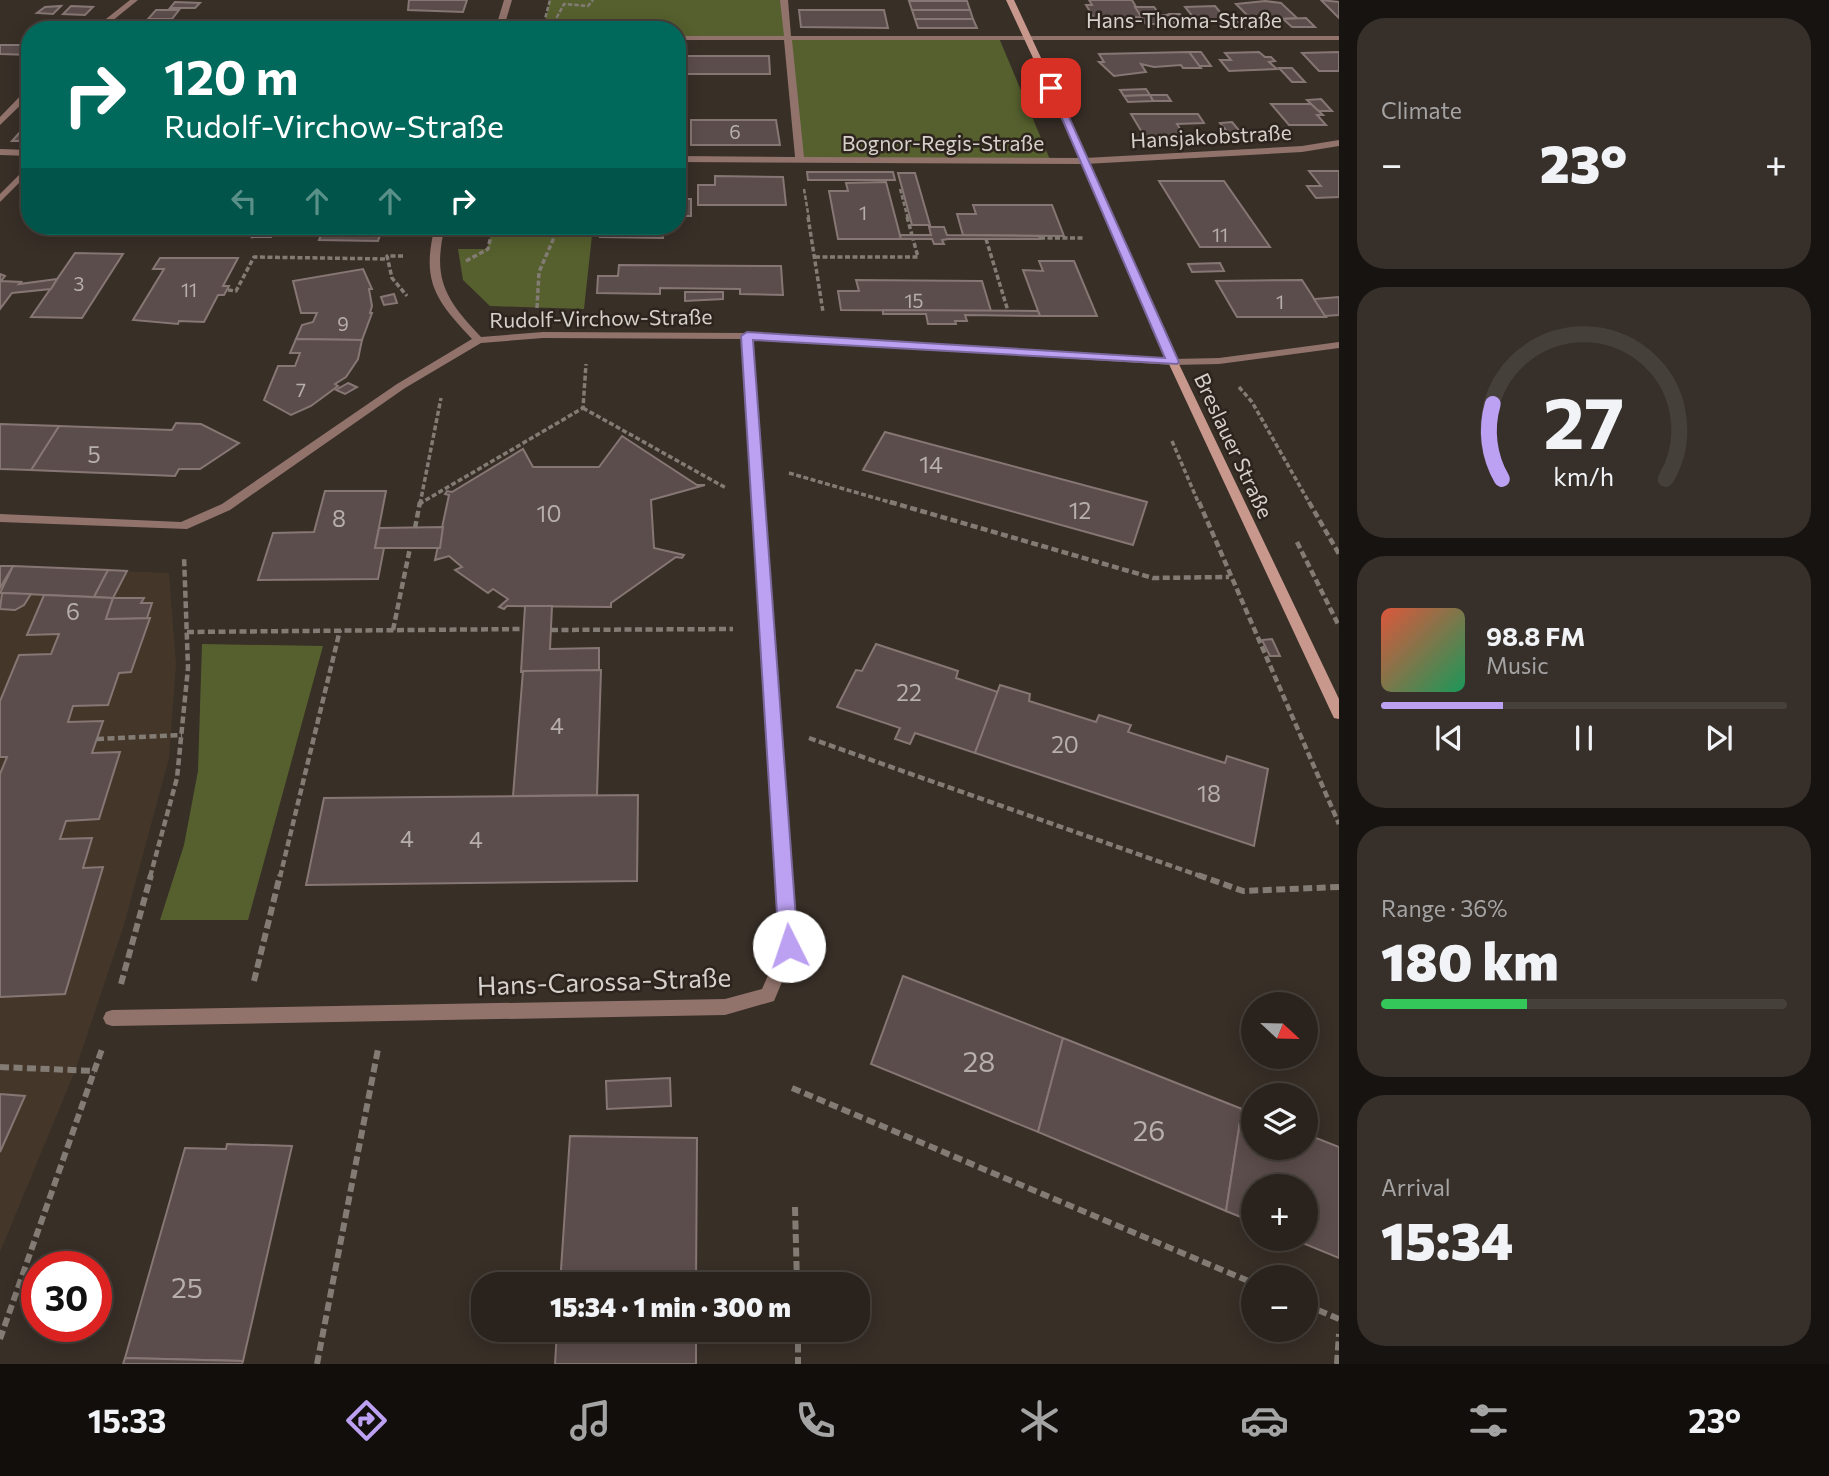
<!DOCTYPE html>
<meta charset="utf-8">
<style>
body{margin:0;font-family:Commissioner,sans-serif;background:#362f2a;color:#f1f3f6;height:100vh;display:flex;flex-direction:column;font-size:26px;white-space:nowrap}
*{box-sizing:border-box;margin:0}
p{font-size:23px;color:#a5a4a4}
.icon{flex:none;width:38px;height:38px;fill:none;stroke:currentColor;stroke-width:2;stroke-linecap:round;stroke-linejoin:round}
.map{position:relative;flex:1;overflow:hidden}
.panel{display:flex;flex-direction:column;gap:18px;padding:18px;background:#171310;width:490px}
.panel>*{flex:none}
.guide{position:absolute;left:21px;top:21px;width:665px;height:214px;border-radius:28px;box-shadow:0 4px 18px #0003,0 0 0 2px #46403b;background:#00695c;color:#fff;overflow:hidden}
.needle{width:46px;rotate:112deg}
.tools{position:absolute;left:1241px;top:992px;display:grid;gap:14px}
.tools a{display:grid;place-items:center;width:77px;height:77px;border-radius:50%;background:#2a231d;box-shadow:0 4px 18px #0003,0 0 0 2px #46403b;font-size:35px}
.speed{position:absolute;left:21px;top:1251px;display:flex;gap:14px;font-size:35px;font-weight:700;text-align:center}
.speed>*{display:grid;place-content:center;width:91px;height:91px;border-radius:50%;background:#2a231d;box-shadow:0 4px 18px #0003,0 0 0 2px #46403b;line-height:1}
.speed .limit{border:10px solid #d22;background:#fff;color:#111}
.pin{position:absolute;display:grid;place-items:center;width:60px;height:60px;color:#fff;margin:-30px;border-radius:14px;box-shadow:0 4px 10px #0006}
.me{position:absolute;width:77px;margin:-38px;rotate:356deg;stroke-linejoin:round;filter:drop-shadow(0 0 5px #0008)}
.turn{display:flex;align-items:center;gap:24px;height:147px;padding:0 28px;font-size:32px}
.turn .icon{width:91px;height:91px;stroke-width:2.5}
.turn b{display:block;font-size:49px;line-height:60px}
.lanes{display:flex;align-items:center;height:66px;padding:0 28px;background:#0003;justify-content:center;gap:35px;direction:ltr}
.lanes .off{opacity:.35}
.big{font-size:52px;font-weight:800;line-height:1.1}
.panel .tile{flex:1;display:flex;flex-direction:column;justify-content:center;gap:10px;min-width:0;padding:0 24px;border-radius:28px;background:#362f2a}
.panel .dial{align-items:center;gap:0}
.dial svg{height:182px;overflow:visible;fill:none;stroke:#46403b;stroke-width:7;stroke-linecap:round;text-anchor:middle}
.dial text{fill:#f1f3f6;stroke:none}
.song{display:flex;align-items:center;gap:21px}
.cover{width:84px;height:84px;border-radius:10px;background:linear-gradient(135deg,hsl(10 70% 55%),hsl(150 70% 35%))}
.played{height:7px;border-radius:4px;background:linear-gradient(90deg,#bca0f2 30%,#46403b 30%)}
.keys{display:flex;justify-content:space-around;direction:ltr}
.heat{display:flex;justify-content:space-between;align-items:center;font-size:38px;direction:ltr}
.charge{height:10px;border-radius:5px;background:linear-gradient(90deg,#34c759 36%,#46403b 0)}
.trip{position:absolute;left:471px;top:1272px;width:399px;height:70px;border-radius:28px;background:#2a231d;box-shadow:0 4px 18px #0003,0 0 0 2px #46403b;font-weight:800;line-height:70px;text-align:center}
.tab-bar{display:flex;height:112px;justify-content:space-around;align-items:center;background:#110e0c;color:#a5a4a4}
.tab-bar .icon{width:49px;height:49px}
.tab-bar .selected{color:#bca0f2}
.tab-bar b{font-size:32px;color:#f1f3f6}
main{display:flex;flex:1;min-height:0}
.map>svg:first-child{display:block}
</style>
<main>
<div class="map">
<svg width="1339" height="1364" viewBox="0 0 1339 1364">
<rect width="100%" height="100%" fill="#382f27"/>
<path fill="#44372a" d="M0,566l169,7 7,91 -7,94 -45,167 -49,146 -75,181z"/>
<g fill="#56602e">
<path d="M550,0h234l5,38h210l52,124 -251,-2 -11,-122h-112v-8h-134z"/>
<path d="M493,226h100l-9,83 -94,-3 -27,-26 -5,-31h29z"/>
<path d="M202,644l121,2 -75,274h-88l24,-75 14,-74z"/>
</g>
<g fill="#5b4d4b" stroke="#867674" stroke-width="2">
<path d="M409,0h58l-4,12 -55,-2z"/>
<path d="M1089,0h43l10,17 -48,1 -8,-13h6z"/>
<path d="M1321,0l18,2v16z"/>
<path d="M909,1h58l3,9h-58z"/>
<path d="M1265,1l16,2 16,15 -45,2 -16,-16z"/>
<path d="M175,2l25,1 -5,5h-25z"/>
<path d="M61,6l-8,8 -16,-1 8,-6z"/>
<path d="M71,6l22,1 -8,8 -22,-1z"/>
<path d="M1215,6l14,17h-31l-13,-16z"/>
<path d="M1135,7h19l6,8h9l7,9h-30z"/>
<path d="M156,10h23l-7,9h-24z"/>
<path d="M799,10h85l4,18 -87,-1z"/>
<path d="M912,10h58l3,9h-58z"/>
<path d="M1169,14h11l7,9 -11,1z"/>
<path d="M1306,18l9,9h-23l-9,-8z"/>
<path d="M915,19h58l4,9h-59z"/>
<path d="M1226,19h10l8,9h-13z"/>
<path d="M459,23l-2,7h-62l5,-1 2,-5z"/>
<path d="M0,45h30v10l-30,-1z"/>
<path d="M1189,52h12l10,14h-12z"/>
<path d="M1189,52l12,16h-18l-2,-3 -27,2 -13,-3 5,8 -32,4 -15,-14h5l-5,-8z"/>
<path d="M1259,52l6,5h6l4,4 -6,1 8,7 -48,2 -9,-11h11l-6,-7z"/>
<path d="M1339,52v19h-20l-17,-18z"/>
<path d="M677,56h92l1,18h-93z"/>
<path d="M1279,68h13l13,14h-13z"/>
<path d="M1146,89l4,6 -26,1 -4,-6z"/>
<path d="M1150,95h17l4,6h-18z"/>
<path d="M1150,95l3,6 -25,1 -4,-6z"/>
<path d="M1321,99l11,12h-14l-11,-11z"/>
<path d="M1271,104h40l12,11h-6l9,10h-37z"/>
<path d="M1131,114h67l6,9 -27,1 10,16 -41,-1z"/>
<path d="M691,120h85l4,25h-89z"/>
<path d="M1232,122l10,12h-13l-9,-11z"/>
<path d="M21,131h9l-4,10h-14z"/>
<path d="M1309,171h30v26l-23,1 -9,-12h14z"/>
<path d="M807,172h86l2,8h-87z"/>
<path d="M898,173h17l15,52h-18z"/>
<path d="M715,176l68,1 3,28h-88v-20h17z"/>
<path d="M1159,181h65l46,66h-70z"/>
<path d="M886,182l15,57h-63l-9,-48h19l-2,-8z"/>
<path d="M680,199h11v17h-14z"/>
<path d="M973,205h79l12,31 -101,-1 -6,-21h19z"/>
<path d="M242,226h15l-5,11 -1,-2 -13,-1z"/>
<path d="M257,226h19l-5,11h-19z"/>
<path d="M325,226h58l-5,15 -59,-1z"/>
<path d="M601,226h62v12l-63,-1z"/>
<path d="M929,227h15l3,8 92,1 1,3h-92l-6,1 2,4h-10l-2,-5h-31l-1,-4h31z"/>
<path d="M75,253l48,1 -41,64 -51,-1z"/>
<path d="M160,258h78l-15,28h6l-5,9h-6l-14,27 -25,-1 -1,3 -45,-4 31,-51h-11z"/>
<path d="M1039,261h35l23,55h-57l-17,-46 20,1z"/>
<path d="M1220,263l4,8 -32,1 -4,-8z"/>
<path d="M619,265l162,1 2,29 -43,-1v-5l-80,-1v6l-63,-1 1,-17h20z"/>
<path d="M363,269l9,20h-3l3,17 -2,7h2l-10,27 -66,-1 6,-14 11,-3 4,-9h-16l-8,-32z"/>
<path d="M0,274l5,2 -4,5 20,1 -2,2 38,-5 -6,10 -39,4 -12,16z"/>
<path d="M856,280l126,1 9,30 -150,-1 -3,-19h21z"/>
<path d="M1302,280l24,37h-89l-21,-36z"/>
<path d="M685,292h38v7l-38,2z"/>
<path d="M394,294l3,9 -13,2 -3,-8z"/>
<path d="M1339,297v18l-14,1 -11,-17z"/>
<path d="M883,310l155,1 2,5 -75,-1 2,6h-12l1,3h-28l-2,-10h-43z"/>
<path d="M296,339l66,1 -4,19 -12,18 -11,7 3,2 -27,20 -20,9 -27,-15 14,-34h17l5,-13h-10z"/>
<path d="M348,383l9,4 -12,7 -9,-4z"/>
<path d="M176,423l25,1 38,19 -39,26h-21l-4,7 -144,-6 28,-44 113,4z"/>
<path d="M0,424l59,2 -28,44 -31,-1z"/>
<path d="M885,432l262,70 -14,43 -270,-75z"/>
<path d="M622,436l75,49h8l-54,15 3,48 30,7 -2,3 -6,-1 -65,46v4l-104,-1 -3,3 -5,-2 9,-8 -15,-10 -5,4 -33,-23 7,-3 -13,-11 -14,4 14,-65 -4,-1 2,-3 5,1 71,-43 10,18h66z"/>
<path d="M325,491h61l-11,57h9l-6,31 -120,1 15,-47 41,-1z"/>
<path d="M443,527l-3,21h-65l4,-20z"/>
<path d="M0,566h13l-13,22z"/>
<path d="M13,566l95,4 -14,27 -94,-4z"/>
<path d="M108,570l19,1 -14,27 -19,-1z"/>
<path d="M2,593l29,1 -7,11 -9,5 -15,-1z"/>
<path d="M44,595l69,3 -7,21 44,-1 -19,54 -12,1 -11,32 -35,1 -5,16 35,-1 -11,32 28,-1 -21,67 -33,2 -6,18 32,-1 -9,30 20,-1 -38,127 -65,3v-223l7,-17h-7v-56l19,-46 32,-1 8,-20 -32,1z"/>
<path d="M113,598h31l-3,5h11l-5,15 -41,1z"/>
<path d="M525,606h27l-2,43 49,-1v23l-78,1z"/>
<path d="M1272,639l8,17h-10l-8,-16z"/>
<path d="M876,644l82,27 -2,7 42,14 -23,61 -60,-20 -5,11 -15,-5 5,-11 -63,-21 19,-37 6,1z"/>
<path d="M601,670l-4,125 -84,1 10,-125z"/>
<path d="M1000,685l30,9 -1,7 67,21 3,-7 32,10 -3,7 97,31 2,-7 41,13 -14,77 -279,-93z"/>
<path d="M638,795l-1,86 -331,4 18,-87z"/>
<path d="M903,976l160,62 -25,94 -167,-68z"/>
<path d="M1063,1038l179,71 -16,102 -188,-79z"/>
<path d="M670,1078l1,28 -64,3 -1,-28z"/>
<path d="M0,1094l25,2 -25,56z"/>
<path d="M1242,1109l11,4v35h53v-14l33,13v111l-46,-19h13v-53h-53v36l-27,-11z"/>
<path d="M570,1136l127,2 -1,146h-136z"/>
<path d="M227,1144l65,2 -49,215 -118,-3 60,-210 41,1z"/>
<path d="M557,1330h139v34h-141z"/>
<path d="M125,1358l118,3 -1,3h-119z"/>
</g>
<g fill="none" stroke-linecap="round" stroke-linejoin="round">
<g stroke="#837c75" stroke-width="2.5" stroke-dasharray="4.5 2" stroke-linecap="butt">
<path d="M542,30l8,-30"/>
<path d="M562,30l-5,-13 7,-13 24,2 5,-6"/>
<path d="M804,189l5,30"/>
<path d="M900,189l8,30"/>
</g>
<g stroke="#837c75" stroke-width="3.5" stroke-dasharray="5 2.5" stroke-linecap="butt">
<path d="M808,217l15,95"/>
<path d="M907,217l5,18"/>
<path d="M1040,238h44"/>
<path d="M986,239l22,72"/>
<path d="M403,256h-16l5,22 15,18"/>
<path d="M815,257h103l-5,-18"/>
<path d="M466,261l22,-12 5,-23"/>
<path d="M228,290l8,1 18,-34 134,2"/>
<path d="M537,308l2,-36 20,-46"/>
<path d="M1239,387l13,15 58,102"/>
<path d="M583,408l143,80"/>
<path d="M1172,441l27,63"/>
<path d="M789,473l107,31"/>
<path d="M419,504l164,-96 3,-44"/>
<path d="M420,504l21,-106"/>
</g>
<g stroke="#837c75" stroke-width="4.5" stroke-dasharray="7 3.5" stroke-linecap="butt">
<path d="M890,502l263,76 76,-1"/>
<path d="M1199,502l140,322"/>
<path d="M1309,502l30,52"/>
<path d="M419,504l3,-2"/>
<path d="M415,528l5,-26"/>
<path d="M1297,542l42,84"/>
<path d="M393,630l17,-82"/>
<path d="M551,630l182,-1"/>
<path d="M187,632l336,-3"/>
<path d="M809,738l394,139"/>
<path d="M97,739l85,-4"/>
<path d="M150,877l27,-99 11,-110 -4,-112"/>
<path d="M280,877l60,-247"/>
</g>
<g stroke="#837c75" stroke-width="6" stroke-dasharray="9 4.5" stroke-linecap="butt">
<path d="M1198,875l45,16 96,-4"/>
<path d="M254,981l26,-106"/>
<path d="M121,984l30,-109"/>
<path d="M0,1067l95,4"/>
<path d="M792,1088l461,195"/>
<path d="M795,1207l2,77"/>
<path d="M1306,1305l33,14"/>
<path d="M798,1330v34"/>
<path d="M0,1339l102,-290"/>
<path d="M317,1364l61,-315"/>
<path d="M1337,1364l2,-30"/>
</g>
<g fill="#91736c" fill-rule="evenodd">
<path d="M130,0h8l-37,30h-9z"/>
<path d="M504,0h8l-9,30h-8z"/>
<path d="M780,0h8l3,36h548v4h-547l12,117 281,1 217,-12 37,-6v6l-37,6 -217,12 -408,-2v-6l118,1 -11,-117h-107v-4h107z"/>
<path d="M27,89h3v7l-30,29v-8z"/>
<path d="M0,149l30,1v6l-30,-1z"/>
<path d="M30,164v8l-30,30v-8z"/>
<path d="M435,226h10c-13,53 0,73 36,111l62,-5 204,1 426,26 46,-1 120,-16v6l-120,16 -46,1 -420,-26 44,607 -23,55 -49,14 -613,11 -6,-2 -3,-6 3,-6 6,-2 613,-11 37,-10 19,-43 -39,-607 -199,-1 -62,5 -76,45 -175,122 -43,19 -187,-7v-8l181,8 41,-18 175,-120 75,-45c-37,-39 -51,-58 -37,-113z"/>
</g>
<path fill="#c8988d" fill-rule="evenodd" d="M1006,0h8l75,161 89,201 161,337v20l-5,-1 -2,-4 -164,-352 -87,-201z"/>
</g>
<path fill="#bca0f2" stroke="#7a689d" stroke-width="2" d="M1048,86l8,2 123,274 -2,2 -424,-24 45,606 -3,6 -6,2 -7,-2 -3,-6 -38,-610 6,-4 418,26z"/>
<g text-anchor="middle" stroke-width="5" stroke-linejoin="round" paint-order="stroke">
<g font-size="19" fill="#b7afab">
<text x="735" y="139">6</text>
<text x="863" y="220">1</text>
<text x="1220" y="242">11</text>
<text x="79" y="291">3</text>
<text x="189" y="297">11</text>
<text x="914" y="308">15</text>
<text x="1280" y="309">1</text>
<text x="343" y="331">9</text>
<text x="301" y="397">7</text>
</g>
<g font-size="21" fill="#d6d0cb" stroke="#2d251d">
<text x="1184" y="28">Hans-Thoma-Straße</text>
<text transform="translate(1211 137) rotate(-3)" y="7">Hansjakobstraße</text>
<text x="943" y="151">Bognor-Regis-Straße</text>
<text transform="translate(601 319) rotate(-1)" y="7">Rudolf-Virchow-Straße</text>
<text transform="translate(1233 446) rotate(65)" y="7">Breslauer Straße</text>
</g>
<g font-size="23" fill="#b7afab">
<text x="94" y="463">5</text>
<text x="931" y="473">14</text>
<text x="1080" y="519">12</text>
<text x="549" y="522">10</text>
<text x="339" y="527">8</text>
<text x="73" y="620">6</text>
<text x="909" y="701">22</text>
<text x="557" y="734">4</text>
<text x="1065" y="753">20</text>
<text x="1209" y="802">18</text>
<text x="407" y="847">4</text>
<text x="476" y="848">4</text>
</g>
<g font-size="26" fill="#d6d0cb" stroke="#2d251d">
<text transform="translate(604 982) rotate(-2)" y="9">Hans-Carossa-Straße</text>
</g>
<g font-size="28" fill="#b7afab">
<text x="979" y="1072">28</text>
<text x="1149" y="1141">26</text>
<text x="187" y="1298">25</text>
</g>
</g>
</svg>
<div class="tools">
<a><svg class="needle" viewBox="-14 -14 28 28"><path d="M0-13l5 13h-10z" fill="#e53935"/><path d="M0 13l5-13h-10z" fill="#a5a4a4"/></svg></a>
<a><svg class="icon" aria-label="layers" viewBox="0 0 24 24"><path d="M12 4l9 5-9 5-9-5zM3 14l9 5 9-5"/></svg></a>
<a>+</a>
<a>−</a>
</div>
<div class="speed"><div class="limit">30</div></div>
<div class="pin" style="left:1051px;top:88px;background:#d93025"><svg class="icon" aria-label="arrive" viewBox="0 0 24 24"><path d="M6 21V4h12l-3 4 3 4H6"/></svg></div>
<svg class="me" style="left:789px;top:946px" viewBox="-20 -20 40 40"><circle r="19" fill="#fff"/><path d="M0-13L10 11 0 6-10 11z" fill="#bca0f2"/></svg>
<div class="trip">15:34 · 1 min · 300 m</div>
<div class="guide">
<div class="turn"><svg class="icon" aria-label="right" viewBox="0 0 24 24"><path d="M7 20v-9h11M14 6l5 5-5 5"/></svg><div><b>120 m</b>Rudolf-Virchow-Straße</div></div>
<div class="lanes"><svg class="icon off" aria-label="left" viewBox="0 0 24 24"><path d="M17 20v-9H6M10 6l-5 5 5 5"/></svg><svg class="icon off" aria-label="ahead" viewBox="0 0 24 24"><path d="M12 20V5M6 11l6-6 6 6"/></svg><svg class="icon off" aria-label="ahead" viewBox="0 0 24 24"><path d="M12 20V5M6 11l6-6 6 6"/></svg><svg class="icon" aria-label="right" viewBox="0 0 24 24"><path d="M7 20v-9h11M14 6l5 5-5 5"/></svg></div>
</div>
</div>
<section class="panel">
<div class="tile"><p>Climate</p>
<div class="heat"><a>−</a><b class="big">23°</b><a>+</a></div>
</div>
<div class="tile dial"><svg viewBox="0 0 100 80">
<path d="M14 69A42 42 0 1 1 86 69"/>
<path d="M14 69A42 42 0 0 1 10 36" stroke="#bca0f2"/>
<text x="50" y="56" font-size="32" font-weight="700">27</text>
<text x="50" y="72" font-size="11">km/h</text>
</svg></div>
<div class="tile">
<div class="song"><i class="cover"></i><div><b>98.8 FM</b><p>Music</p></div></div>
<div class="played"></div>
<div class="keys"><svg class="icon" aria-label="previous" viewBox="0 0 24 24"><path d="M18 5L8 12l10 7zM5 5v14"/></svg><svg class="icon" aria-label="pause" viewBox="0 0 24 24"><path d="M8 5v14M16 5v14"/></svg><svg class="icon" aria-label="next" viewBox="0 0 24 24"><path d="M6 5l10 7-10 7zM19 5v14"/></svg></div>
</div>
<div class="tile"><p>Range · 36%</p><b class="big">180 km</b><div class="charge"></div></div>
<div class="tile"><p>Arrival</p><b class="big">15:34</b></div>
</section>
</main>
<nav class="tab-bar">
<b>15:33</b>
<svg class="icon selected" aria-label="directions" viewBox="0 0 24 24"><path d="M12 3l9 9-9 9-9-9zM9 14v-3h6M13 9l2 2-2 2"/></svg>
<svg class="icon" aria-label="music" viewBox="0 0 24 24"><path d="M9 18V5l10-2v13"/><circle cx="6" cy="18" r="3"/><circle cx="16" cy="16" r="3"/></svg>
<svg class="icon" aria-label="phone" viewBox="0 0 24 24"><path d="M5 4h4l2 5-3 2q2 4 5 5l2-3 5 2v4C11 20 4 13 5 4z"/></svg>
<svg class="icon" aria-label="climate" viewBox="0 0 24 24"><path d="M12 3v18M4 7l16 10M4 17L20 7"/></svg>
<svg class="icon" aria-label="car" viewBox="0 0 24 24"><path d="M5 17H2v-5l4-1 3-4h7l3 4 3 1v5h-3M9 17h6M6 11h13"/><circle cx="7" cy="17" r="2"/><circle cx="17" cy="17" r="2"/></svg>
<svg class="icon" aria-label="filters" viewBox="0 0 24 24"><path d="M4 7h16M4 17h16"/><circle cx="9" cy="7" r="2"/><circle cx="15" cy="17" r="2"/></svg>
<b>23°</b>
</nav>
